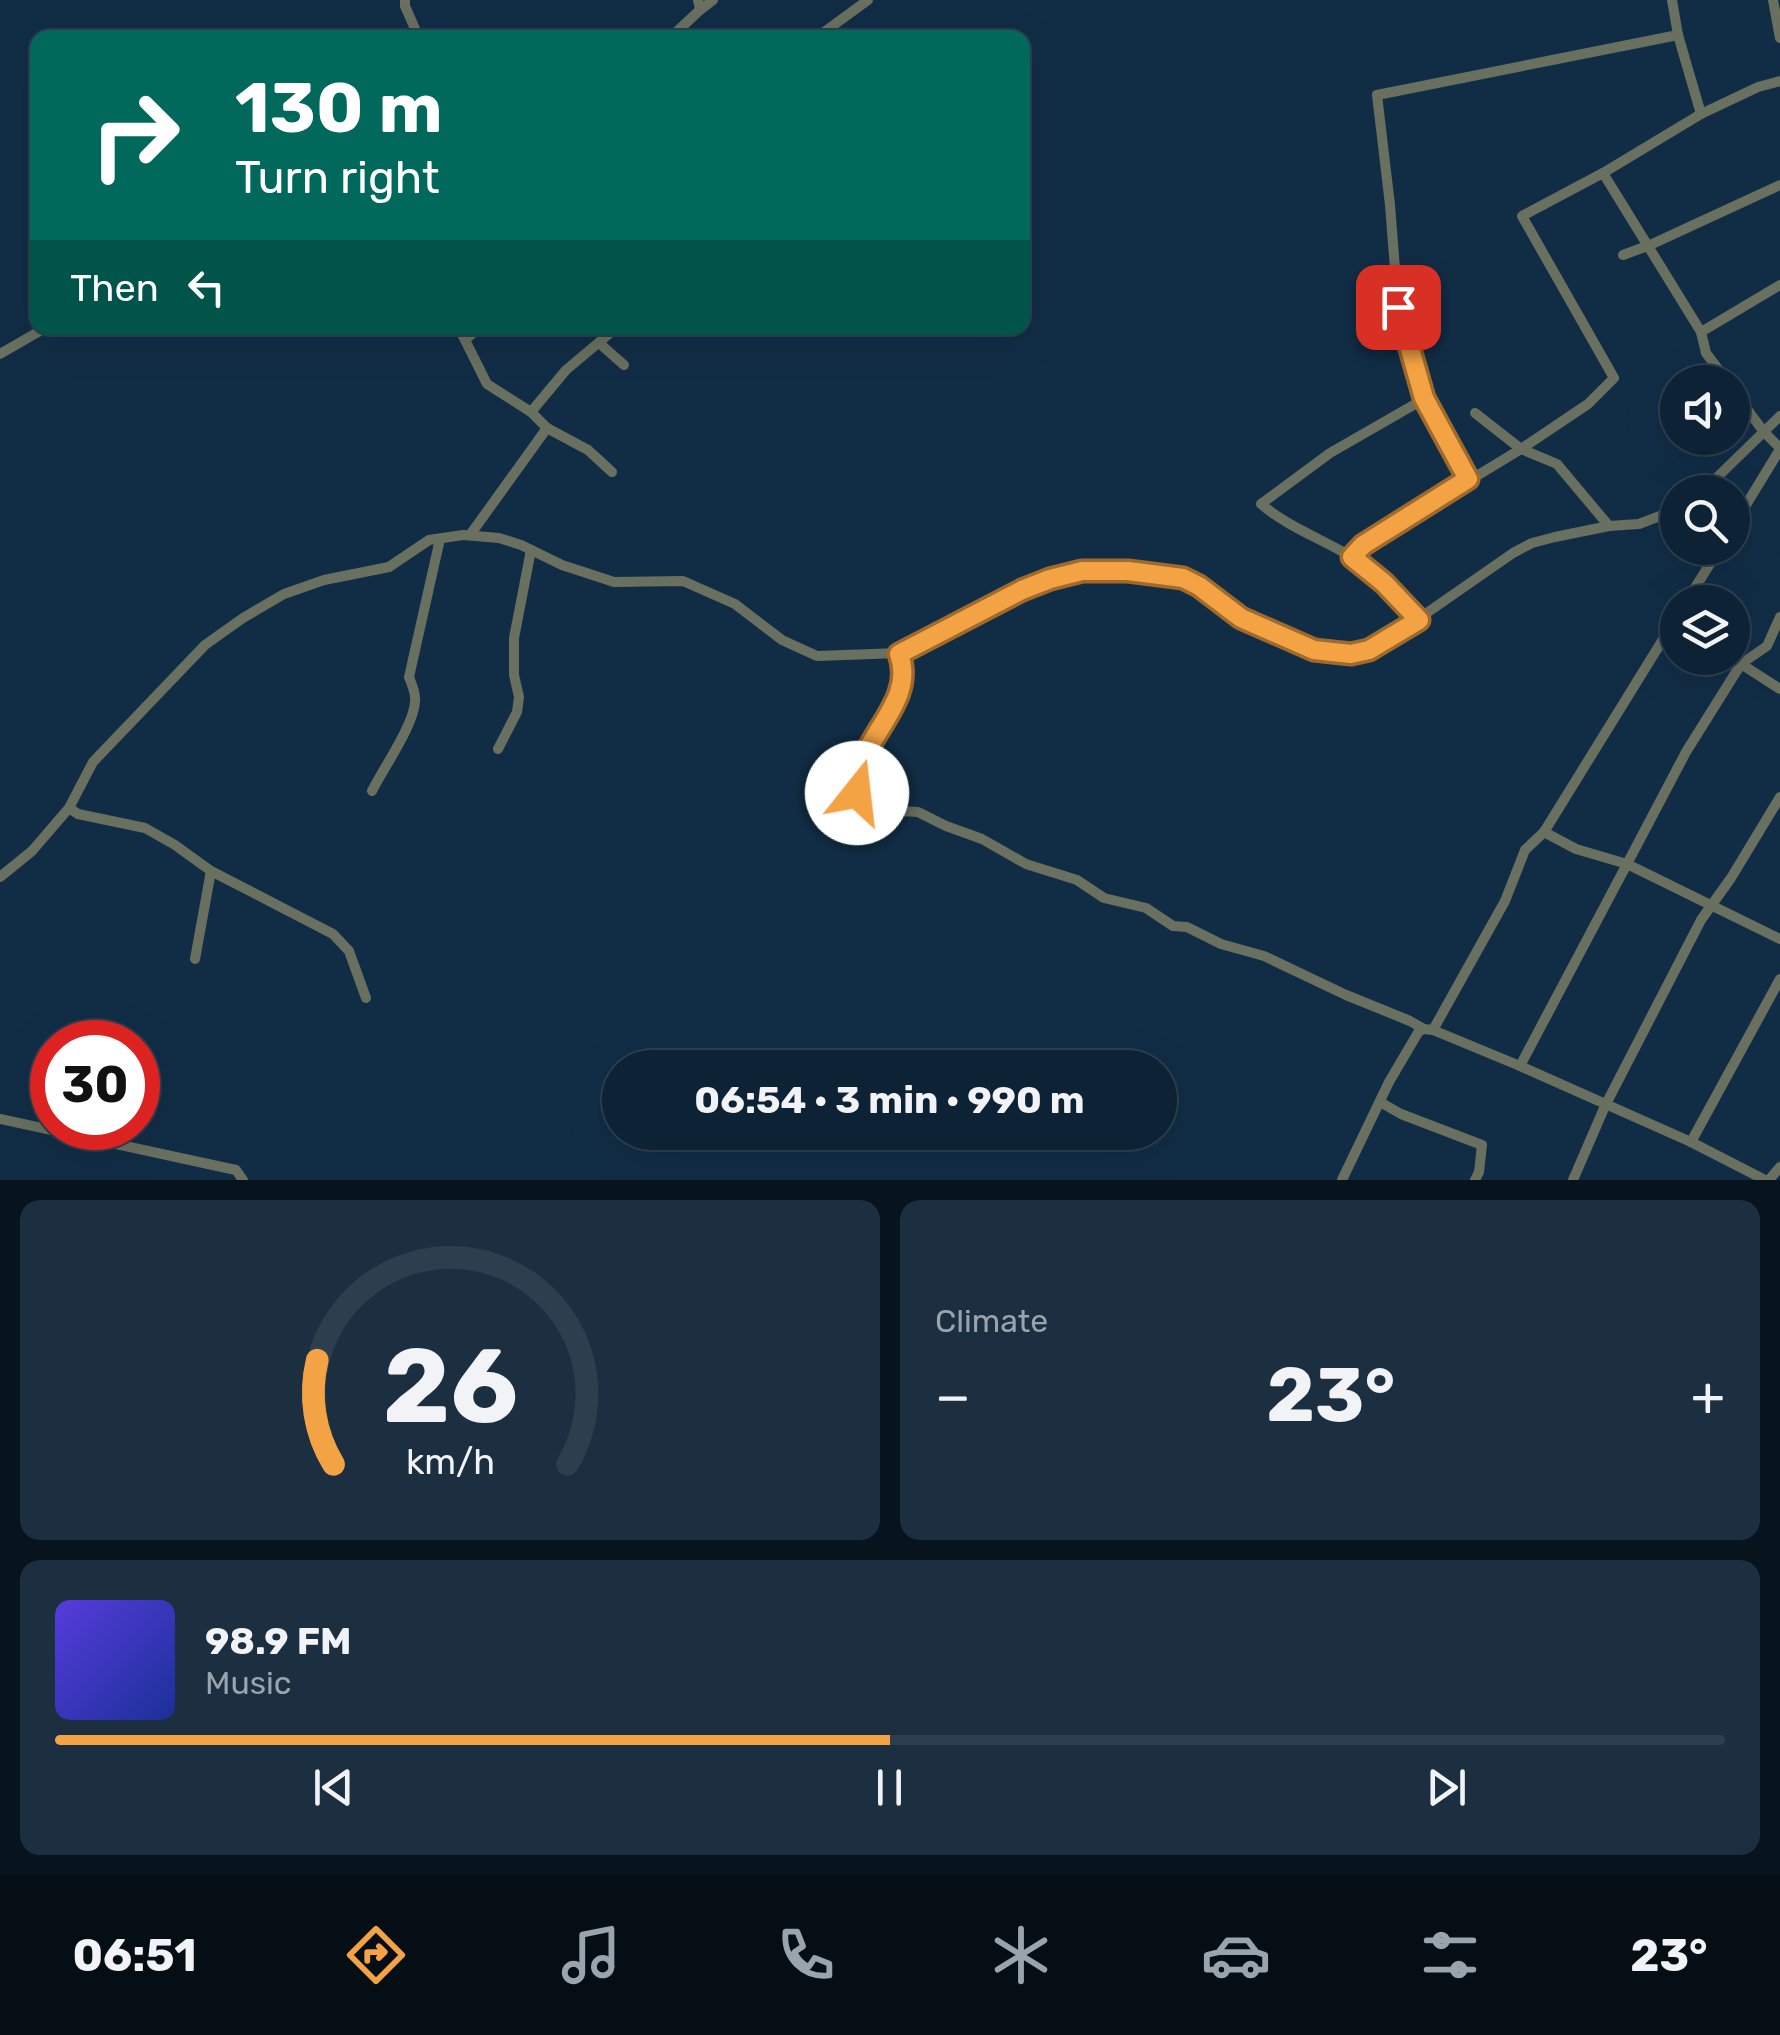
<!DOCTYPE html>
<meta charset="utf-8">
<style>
body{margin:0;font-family:Rubik,sans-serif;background:#1b2f40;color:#f1f3f6;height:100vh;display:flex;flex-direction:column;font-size:38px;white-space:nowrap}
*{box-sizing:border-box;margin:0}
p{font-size:32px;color:#9aa4ac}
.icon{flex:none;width:55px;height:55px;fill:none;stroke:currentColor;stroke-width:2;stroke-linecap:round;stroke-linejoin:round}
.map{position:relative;height:1180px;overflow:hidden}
.side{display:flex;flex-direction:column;gap:20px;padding:20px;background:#07131d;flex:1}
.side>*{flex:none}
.hud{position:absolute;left:30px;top:30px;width:1000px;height:305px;border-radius:20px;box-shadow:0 10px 40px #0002,0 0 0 2px #2d3f4f;background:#00695c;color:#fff;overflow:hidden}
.controls{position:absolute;left:1660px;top:365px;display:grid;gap:20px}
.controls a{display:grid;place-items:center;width:90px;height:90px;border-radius:50%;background:#0d2234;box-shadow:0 10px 40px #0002,0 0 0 2px #2d3f4f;font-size:50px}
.speed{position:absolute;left:30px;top:1020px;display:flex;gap:20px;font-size:50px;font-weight:700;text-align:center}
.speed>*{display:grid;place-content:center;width:130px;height:130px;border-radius:50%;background:#0d2234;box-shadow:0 10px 40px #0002,0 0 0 2px #2d3f4f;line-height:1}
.speed .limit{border:15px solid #d22;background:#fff;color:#111}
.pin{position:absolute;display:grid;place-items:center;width:85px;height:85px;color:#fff;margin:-42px;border-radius:20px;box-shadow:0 5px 15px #0006}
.me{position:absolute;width:110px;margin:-55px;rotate:16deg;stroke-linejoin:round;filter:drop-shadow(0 0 8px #0008)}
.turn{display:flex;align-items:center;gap:35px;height:210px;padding:0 40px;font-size:45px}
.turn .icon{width:130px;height:130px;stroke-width:2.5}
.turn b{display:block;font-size:70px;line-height:85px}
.then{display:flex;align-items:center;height:95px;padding:0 40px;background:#0003;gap:20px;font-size:38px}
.big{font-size:75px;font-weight:700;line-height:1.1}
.side .card{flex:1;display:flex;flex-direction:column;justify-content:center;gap:15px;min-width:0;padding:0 35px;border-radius:20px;background:#1b2f40}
.side .dial{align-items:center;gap:0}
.dial svg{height:260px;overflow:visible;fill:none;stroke:#2d3f4f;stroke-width:7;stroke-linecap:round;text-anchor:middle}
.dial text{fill:#f1f3f6;stroke:none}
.song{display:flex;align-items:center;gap:30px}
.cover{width:120px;height:120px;border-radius:15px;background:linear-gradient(135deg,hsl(250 70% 55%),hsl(230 70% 35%))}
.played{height:10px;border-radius:5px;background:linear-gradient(90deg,#f4a344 50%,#2d3f4f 50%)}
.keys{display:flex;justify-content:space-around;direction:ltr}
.heat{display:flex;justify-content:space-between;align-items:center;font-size:55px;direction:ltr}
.side .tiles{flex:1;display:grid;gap:20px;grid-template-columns:1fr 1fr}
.card:last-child{grid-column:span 2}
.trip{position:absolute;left:602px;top:1050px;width:575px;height:100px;border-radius:50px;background:#0d2234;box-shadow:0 10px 40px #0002,0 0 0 2px #2d3f4f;font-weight:700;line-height:100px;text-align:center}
.dock{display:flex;height:160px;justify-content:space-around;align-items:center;background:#050e15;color:#9aa4ac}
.dock .icon{width:70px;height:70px}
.dock .active{color:#f4a344}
.dock b{font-size:45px;color:#f1f3f6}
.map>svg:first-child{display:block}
</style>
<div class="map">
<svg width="1780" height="1180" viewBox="0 0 1780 1180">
<rect width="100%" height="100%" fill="#112d46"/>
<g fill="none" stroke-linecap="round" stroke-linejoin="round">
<g stroke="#697060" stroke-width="10">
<path d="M405,0v6l14,32"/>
<path d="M1672,0l6,35 23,79 -98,59 98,159 5,21 22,29"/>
<path d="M1773,0l7,38"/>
<path d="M700,10l13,-10"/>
<path d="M670,38l30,-28 -2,-10"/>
<path d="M816,38l52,-38"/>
<path d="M1701,114l57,-27 22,-6"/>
<path d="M1623,255l27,-10 130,-60"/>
<path d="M459,328l28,56 44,28 16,16 -77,107"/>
<path d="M1701,332l79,-47"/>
<path d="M465,340l14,-12"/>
<path d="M599,343l25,22"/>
<path d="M0,354l45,-26"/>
<path d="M1732,389l32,43 16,16"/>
<path d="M1424,399l-26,-92 -8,-102 -13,-110 301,-60"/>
<path d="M531,412l35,-42 50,-42"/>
<path d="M1475,413l46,36 36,15 52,62"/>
<path d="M547,428l41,22 24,22"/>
<path d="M1702,492l78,-76"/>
<path d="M1732,528l48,-79"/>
<path d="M1351,557l12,-12 158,-96 67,-45 26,-26 -92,-162 81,-43"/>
<path d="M1686,602l34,-54"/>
<path d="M1419,621c-21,-24 -42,-48 -69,-65 -30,-18 -62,-29 -89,-52l69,-51 94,-54 44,80"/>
<path d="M899,653c5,14 6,26 1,40 -12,33 -58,72 -38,110 4,9 7,13 15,17l24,-9 17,1 28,14 36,13 44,25 51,16 27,18 42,10 27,18 14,1 34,17 43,12 82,39 64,26 14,8"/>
<path d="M1731,658l10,6 26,-18 13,-29"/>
<path d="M1780,689l-39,-25 -55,88 -59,112 153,75"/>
<path d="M498,749l19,-37 2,-15 -5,-22v-37l17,-88"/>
<path d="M372,791c11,-22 43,-68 43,-90 1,-8 -3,-16 -6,-24l31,-138"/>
<path d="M69,808l9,6 67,14 30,17 36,26 122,63 16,17 17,47"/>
<path d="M0,877l32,-26 37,-43 24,-46 112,-117 38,-27 41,-24 40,-14 65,-13 40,-27 34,-5 36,3 22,7 41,20 52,17 69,-1 52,23 47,36 35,16 82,-3 123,-63 28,-11 32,-8h46l55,7 16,8 42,33 73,30 37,5 18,-5 16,-7 128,-89 19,-10 23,-6 54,-11 30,-2 39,-15"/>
<path d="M195,959l16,-88"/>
<path d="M1433,1030l72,-129 20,-51 19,-18"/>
<path d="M1520,1066l107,-202 -51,-15 -32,-17 131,-212"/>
<path d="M1380,1102l21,12 81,31 -3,27 -4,8"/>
<path d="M0,1119l222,48 14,3 7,10"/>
<path d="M1691,1142l89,-163"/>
<path d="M1342,1180l47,-98 30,-51 5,-2 9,1 87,36 171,76 74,38"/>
<path d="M1573,1180l32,-74 96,-186 30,-42 49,-81"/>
<path d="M1769,1180l11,-13"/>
</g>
</g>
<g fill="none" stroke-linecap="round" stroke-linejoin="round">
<g stroke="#9f6a2c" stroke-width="25">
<path id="route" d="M857,793c-5,-52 61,-87 42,-139l123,-64 28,-11 32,-8h46l55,7 16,8 42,32 73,32 37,4 18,-4 50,-30 -35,-37 -32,-26 11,-12 105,-66 -44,-81 -26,-91"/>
</g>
<use href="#route" stroke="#f4a344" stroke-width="18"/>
</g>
</svg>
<div class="controls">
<a><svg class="icon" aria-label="sound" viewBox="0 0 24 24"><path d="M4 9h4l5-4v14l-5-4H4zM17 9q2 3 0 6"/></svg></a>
<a><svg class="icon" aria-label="search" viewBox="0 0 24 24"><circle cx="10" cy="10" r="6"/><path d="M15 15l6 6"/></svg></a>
<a><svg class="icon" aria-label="layers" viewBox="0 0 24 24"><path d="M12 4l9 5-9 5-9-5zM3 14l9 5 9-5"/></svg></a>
</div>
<div class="speed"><div class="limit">30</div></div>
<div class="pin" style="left:1398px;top:307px;background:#d93025"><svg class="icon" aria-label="arrive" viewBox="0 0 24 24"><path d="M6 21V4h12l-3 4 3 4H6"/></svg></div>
<svg class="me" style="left:857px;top:793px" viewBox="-20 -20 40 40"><circle r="19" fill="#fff"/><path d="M0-13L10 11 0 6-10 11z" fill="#f4a344"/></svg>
<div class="trip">06:54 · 3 min · 990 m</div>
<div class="hud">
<div class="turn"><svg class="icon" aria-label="right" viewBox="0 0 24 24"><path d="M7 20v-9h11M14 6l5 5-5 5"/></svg><div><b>130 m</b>Turn right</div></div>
<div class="then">Then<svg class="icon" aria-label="left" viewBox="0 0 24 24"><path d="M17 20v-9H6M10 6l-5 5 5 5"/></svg></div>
</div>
</div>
<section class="side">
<div class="tiles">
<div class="card dial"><svg viewBox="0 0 100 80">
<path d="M14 69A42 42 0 1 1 86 69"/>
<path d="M14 69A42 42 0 0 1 9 37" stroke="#f4a344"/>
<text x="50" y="56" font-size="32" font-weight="700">26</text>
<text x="50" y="72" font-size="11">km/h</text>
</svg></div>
<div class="card"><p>Climate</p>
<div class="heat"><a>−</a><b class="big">23°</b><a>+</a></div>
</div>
<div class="card">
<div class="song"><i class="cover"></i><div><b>98.9 FM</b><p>Music</p></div></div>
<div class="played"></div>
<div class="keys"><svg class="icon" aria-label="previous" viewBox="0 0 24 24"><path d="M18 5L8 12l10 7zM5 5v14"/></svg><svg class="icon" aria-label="pause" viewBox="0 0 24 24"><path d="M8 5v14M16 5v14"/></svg><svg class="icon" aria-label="next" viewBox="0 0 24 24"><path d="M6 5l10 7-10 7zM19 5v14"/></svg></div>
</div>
</div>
</section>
<nav class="dock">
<b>06:51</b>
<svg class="icon active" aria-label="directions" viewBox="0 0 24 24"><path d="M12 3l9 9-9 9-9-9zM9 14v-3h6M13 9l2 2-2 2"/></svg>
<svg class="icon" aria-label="music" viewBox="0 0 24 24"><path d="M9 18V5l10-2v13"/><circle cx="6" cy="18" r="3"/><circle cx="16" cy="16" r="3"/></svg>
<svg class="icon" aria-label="phone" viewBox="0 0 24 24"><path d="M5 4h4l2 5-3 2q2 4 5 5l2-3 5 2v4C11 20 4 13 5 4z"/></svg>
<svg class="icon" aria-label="climate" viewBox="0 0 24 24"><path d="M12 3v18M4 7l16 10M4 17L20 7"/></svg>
<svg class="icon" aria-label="car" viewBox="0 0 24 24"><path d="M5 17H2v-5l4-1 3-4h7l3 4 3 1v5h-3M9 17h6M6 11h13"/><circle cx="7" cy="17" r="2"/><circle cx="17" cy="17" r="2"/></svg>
<svg class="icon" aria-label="filters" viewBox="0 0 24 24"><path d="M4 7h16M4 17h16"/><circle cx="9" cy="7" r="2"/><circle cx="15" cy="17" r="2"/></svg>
<b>23°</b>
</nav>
